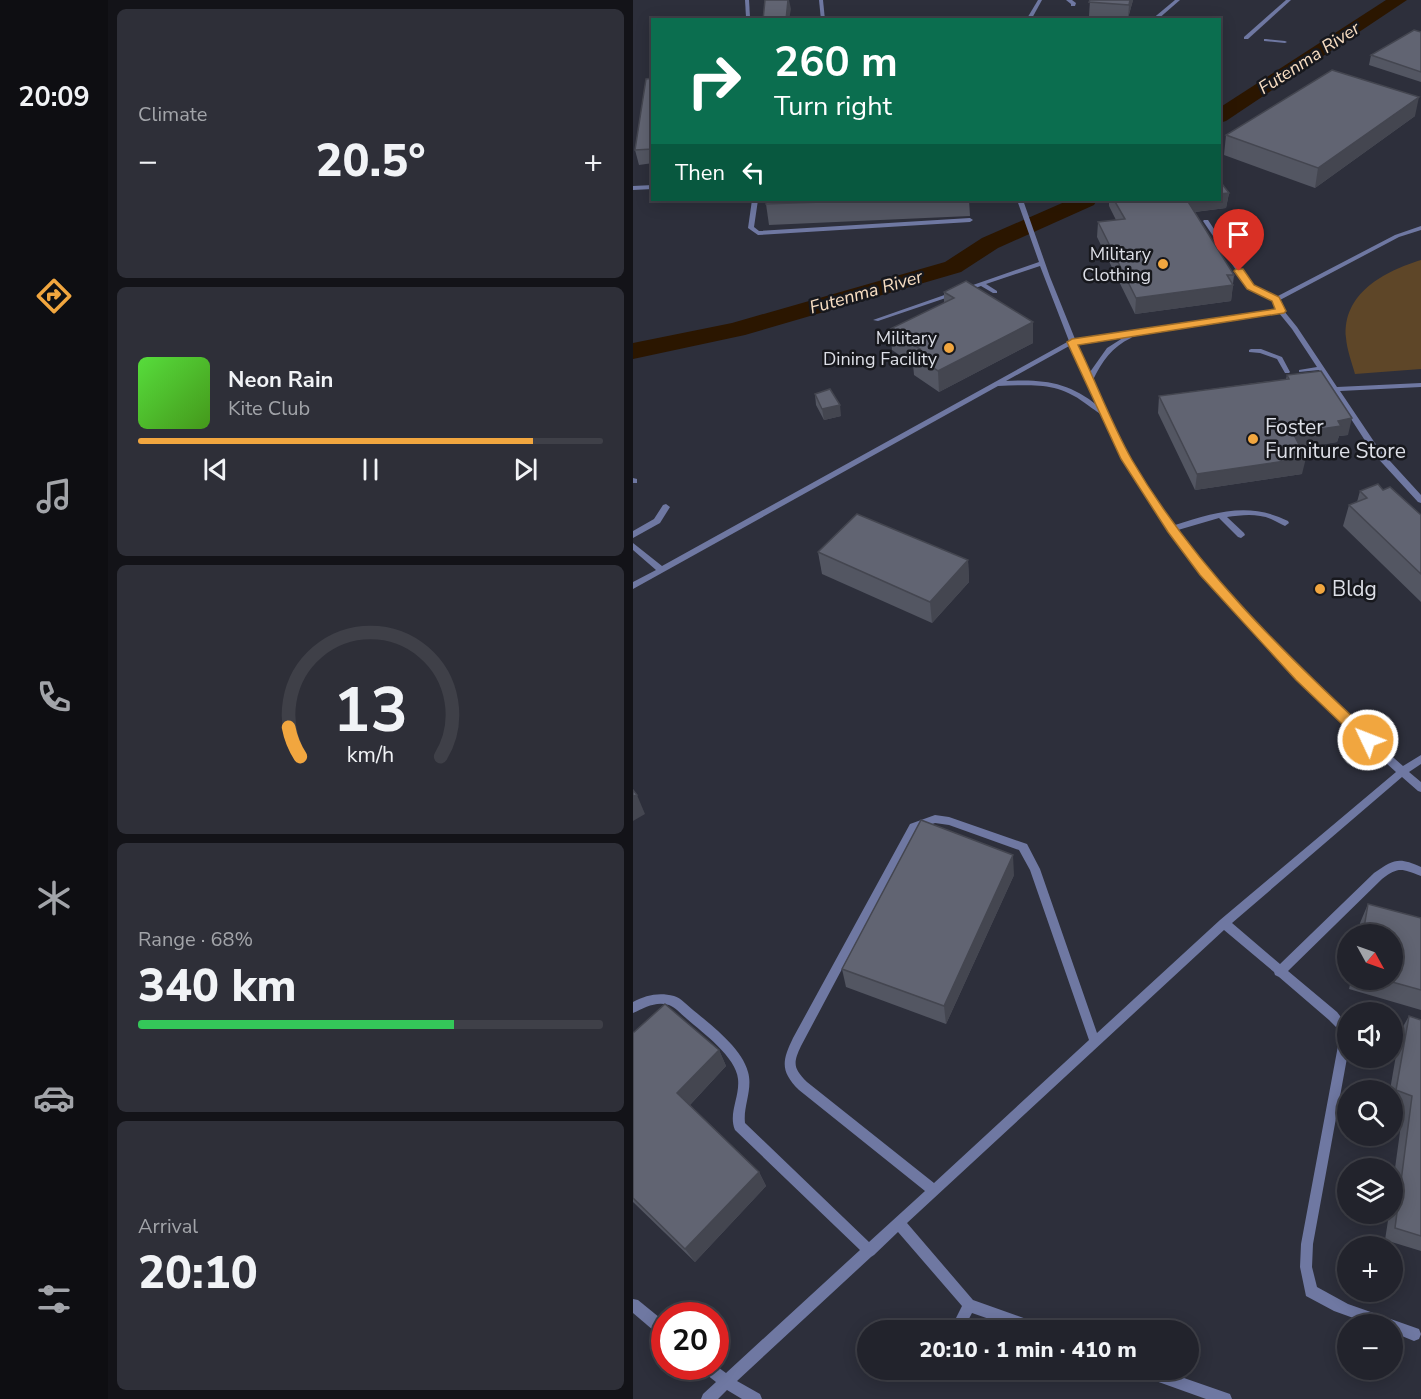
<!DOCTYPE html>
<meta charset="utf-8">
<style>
body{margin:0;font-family:"Nunito Sans",sans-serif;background:#2e2f38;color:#f1f3f6;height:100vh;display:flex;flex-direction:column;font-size:22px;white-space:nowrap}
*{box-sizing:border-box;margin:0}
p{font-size:20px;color:#a2a4a9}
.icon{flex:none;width:33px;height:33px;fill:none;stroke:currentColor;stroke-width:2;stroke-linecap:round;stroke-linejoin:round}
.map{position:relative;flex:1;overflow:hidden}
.details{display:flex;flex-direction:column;gap:9px;padding:9px;background:#131318;width:525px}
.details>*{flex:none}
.hud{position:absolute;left:18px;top:18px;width:570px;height:183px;border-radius:0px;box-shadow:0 3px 15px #0003,0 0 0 2px #3f4048;background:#0b6e4f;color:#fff;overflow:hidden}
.needle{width:39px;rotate:130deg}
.tools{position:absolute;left:704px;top:924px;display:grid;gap:12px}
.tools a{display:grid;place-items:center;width:66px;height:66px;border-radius:50%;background:#22232c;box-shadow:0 3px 15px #0003,0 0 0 2px #3f4048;font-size:30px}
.speed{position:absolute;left:18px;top:1302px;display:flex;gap:12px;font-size:30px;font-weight:700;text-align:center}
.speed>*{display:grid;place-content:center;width:78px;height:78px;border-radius:50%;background:#22232c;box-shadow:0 3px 15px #0003,0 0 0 2px #3f4048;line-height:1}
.speed .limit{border:9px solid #d22;background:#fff;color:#111}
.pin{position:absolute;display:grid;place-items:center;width:51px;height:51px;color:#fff;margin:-62px -26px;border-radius:50% 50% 50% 0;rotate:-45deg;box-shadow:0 0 6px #0007}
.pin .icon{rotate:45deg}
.me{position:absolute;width:66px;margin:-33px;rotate:313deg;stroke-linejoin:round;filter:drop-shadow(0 0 4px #0008)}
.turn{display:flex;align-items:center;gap:21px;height:126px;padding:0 24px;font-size:27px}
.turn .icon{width:78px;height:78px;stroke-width:2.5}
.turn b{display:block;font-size:42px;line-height:51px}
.then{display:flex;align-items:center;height:57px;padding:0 24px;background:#0003;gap:12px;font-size:22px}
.big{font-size:45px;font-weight:800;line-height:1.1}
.details .tile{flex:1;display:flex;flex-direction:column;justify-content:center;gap:9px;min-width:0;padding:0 21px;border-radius:9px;background:#2e2f38}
.details .dial{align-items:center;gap:0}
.dial svg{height:156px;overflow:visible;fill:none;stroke:#3f4048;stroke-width:7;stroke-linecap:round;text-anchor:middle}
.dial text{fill:#f1f3f6;stroke:none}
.song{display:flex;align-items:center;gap:18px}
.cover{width:72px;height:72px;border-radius:9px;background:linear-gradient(135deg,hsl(110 70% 55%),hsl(100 70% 35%))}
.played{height:6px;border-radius:3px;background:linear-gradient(90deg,#f1a63f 85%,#3f4048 85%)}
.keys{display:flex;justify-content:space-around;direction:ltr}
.heat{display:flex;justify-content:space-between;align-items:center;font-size:33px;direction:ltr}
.charge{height:9px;border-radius:4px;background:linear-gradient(90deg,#34c759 68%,#3f4048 0)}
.trip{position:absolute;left:224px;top:1320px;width:342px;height:60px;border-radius:30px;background:#22232c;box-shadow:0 3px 15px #0003,0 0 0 2px #3f4048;font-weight:800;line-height:60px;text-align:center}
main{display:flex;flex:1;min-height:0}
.dock{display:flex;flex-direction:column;width:108px;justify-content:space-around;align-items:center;background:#0e0e12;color:#a2a4a9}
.dock .icon{width:42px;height:42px}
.dock .selected{color:#f1a63f}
.dock b{font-size:27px;color:#f1f3f6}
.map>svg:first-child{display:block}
</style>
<main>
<nav class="dock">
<b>20:09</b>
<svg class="icon selected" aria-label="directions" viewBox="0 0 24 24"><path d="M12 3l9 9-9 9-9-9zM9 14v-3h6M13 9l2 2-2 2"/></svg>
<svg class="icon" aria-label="music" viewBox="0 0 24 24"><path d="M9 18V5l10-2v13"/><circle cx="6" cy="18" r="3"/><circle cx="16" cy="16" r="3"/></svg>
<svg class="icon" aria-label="phone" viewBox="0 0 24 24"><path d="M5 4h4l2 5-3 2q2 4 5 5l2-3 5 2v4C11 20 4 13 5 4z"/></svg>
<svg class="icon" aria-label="climate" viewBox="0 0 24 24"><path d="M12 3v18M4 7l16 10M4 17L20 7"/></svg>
<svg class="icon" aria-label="car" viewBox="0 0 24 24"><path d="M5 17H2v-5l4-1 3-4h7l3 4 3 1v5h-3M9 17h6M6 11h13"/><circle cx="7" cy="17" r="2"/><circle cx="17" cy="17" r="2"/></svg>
<svg class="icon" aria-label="filters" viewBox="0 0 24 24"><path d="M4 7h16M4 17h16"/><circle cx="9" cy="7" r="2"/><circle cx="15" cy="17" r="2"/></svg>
</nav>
<section class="details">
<div class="tile"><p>Climate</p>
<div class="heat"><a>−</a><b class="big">20.5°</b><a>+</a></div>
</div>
<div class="tile">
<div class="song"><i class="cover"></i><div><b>Neon Rain</b><p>Kite Club</p></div></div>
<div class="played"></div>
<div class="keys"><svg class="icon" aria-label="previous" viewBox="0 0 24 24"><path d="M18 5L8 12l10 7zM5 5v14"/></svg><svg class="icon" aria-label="pause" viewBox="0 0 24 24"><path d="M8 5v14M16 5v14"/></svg><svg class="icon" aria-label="next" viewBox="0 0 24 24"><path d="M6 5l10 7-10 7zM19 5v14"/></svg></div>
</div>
<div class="tile dial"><svg viewBox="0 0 100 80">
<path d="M14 69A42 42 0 1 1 86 69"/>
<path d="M14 69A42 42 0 0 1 8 54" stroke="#f1a63f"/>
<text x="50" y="56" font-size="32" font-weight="700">13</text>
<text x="50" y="72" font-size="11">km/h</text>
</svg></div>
<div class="tile"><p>Range · 68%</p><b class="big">340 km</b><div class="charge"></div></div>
<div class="tile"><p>Arrival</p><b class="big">20:10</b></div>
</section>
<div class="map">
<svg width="788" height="1399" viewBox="0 0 788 1399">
<rect width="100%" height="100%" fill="#2d2f3b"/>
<path fill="#5e4628" d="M788,260v109l-66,5c-3,-11 -8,-24 -9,-36 -4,-45 39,-67 75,-78z"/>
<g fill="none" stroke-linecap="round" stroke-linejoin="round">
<g fill="#2b1600" fill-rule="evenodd">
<path d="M753,0h21l-181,121 -7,2v-15z"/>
<path d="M436,200h28l-3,5 -96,43 -37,24 -216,63 -112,24v-16l99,-20 213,-61 37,-24z"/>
</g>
<g fill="#6f78a2" fill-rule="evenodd">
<path d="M112,0h4l1,17 -2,1 -2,-1z"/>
<path d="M186,0h4l2,20h-4z"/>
<path d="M405,0h4l-11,20h-5z"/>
<path d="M433,0h6l4,3 -1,3h-4v-2z"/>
<path d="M542,0h5l-23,20h-6z"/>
<path d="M653,0h5l-43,39h-4v-2z"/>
<path d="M633,39l19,2 2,1 -2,1 -21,-2v-2z"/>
<path d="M20,185v4l-20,1v-4z"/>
<path d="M119,200h6l-4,27 5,4 211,-13 3,2 -3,2 -212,13 -10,-7z"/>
<path d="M384,200h6l27,77 25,62 202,-29 -4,-10 -25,-12 -45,-67 1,-1h4l44,66 24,11 119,-62 26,-9v4l-22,7 -119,63 4,11 13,16 40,60 84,-4v4l-81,4 39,58 42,46v8l-3,-1 -45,-49 -40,-62 -4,-2 2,-2 -12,-17 -20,2v-2l18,-3 -25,-38 -13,-16 -149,22 2,2 -1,1c-19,9 -29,23 -38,42l34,73 32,52 16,20c39,-12 73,-24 113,-4l1,2 -4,3c-5,-2 -9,-5 -14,-7 -14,-6 -30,-4 -44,-2l17,16 1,2 -4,3 -3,-1 -19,-19 -41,12c64,88 143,164 225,236l18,-11v9l-12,8 12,10v10l-3,-1 -16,-14 -170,146 48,41 94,-91c20,-14 25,-16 47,-6v9c-19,-7 -22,-10 -39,3l-94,92 49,41 10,13v33l-34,186 -1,23 5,20 31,17 71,25 2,5 -2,5 -5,2 -22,-9v-8h-22l-36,-13 -28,-15 -6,-29 1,-23 39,-209 -4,-8 -7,-7 -50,-43 -4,-2 -1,-3 -50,-42 -317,293 66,77 70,25 1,5h-23l-49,-17 -9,17h-13l12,-24 -64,-74 -24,23 -3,2 -134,124 23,13 2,5h-20l-15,-9 -9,9h-17l2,-5 13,-12 -14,-11 -1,-5h14v-1l11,8 134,-123 -125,-120c-7,-17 5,-33 3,-51 -2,-22 -35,-46 -51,-60 -5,-4 -12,-12 -18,-14 -14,-4 -24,3 -36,8v-11c13,-7 26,-10 41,-6 7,2 13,9 19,14 18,15 49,38 55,62 5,17 -5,34 -3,51l124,119 56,-51 -126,-101c-19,-19 -17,-29 -6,-52l117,-214 25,-9 14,2 78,27 13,25 57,164 123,-113 176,-148c-82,-74 -163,-153 -227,-242 -17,-23 -35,-50 -49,-76 -5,-9 -12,-30 -17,-37 -3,-4 -10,-8 -14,-11 -31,-25 -55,-21 -91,-20l-365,203v-7l23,-12 -23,-20v-7l29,23 407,-225 -29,-75 -54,18 11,7v2h-4l-12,-7 -103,35 -5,-1 166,-58zM493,336l-19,12 -17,24 -13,-29zM438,345l27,61c-29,-24 -55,-27 -92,-25zM302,823l14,2 70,25 11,20 59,170 -155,143 -127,-101c-14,-14 -14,-19 -6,-36l115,-216z"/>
<path d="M618,349h10l21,8 8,15 -1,1h-4l-8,-14 -17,-6 -11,-1v-2z"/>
<path d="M0,478l4,1v4h-4z"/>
<path d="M33,504l4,3 -10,16 -27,15v-7l21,-12 9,-14z"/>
<path d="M0,1299l5,1 27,22v15l-5,-1 -27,-23z"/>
<path d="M309,1370h13l-1,6 -5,2 -5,-2z"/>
<path d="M504,1370h24l69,24 2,5h-26l-67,-24z"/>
</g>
</g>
<g fill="#535662">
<path d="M457,0h43l-5,18 -39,-2z"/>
<path d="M788,32v50l-52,-17 2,-10z"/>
<path d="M20,78v85l-14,2 -4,-15z"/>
<path d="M782,116l-100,72 -91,-33 2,-20z"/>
<path d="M596,193l-3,15 -31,4 39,63 -3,26 -96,13 -38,-77 1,-15 18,-2 -7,-14v-6h110z"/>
<path d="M134,200h202l1,16 -201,9 -3,-21z"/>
<path d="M311,292l89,51 -94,49 -25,-17 -1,-11 -21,-14 -2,-21 54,-26z"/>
<path d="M654,375l61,60 -9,1 -2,6 -36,6 1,26 -107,16 -37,-77 1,-17 127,-17z"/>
<path d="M182,394l26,22 -17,4 -8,-15z"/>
<path d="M750,490l38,25v87l-78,-76 6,-21 8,-3 3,-11z"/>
<path d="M185,552l150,8 1,22 -37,41 -110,-49z"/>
<path d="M381,875l-68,149 -100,-37 -4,-18z"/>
<path d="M735,904l53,14v92l-72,-21 2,-9h41v-46h-34l2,-11z"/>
<path d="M776,1016l12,4v231l-36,-11 4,-26h3v-24l11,-80 -11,-4v-16h-2l10,-58z"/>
<path d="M0,1033l86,17 7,16 -36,39 69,67 7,14 -71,76 -62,-60z"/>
</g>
<g fill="#444650">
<path d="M155,0h1l2,9 -2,11h-3z"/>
<path d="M497,0h3l-5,18 1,-13z"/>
<path d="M786,97l-4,19 -100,72 3,-20z"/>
<path d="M596,193l-3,15 -41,5 1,-13h33v-6z"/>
<path d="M600,285l-2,16 -96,13 1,-16z"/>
<path d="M400,322v21l-94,49 -1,-21z"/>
<path d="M207,405l1,11 -17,4 -2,-11z"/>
<path d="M719,418l-4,17 -9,1 -2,6 -48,8 4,-17 45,-12z"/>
<path d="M673,458l-4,16 -107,16 2,-16z"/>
<path d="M335,560l1,22 -37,41 -2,-21z"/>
<path d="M4,795l8,19 -12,7v-25z"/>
<path d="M380,855l1,20 -68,149 -2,-18z"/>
<path d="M86,1050l7,16 -40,43 -9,-16z"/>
<path d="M126,1172l7,14 -71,76 -10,-13z"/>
</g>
<g fill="#616472" stroke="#444650" stroke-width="1.5">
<path d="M132,0h23l-2,20h-23z"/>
<path d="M457,0h40l-1,5 -40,-3z"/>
<path d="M781,30l7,2v40l-50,-17z"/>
<path d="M699,70l87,27 -101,71 -92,-33z"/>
<path d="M20,78v71l-18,1 11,-71z"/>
<path d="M586,180l10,13 -10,1z"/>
<path d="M134,200h113l-114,4z"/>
<path d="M481,200h73l47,75h-7l6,10 -97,13 -38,-76 27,-3z"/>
<path d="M333,281l67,41 -95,49 -26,-17 8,-5 -30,-20 64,-31 -10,-6z"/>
<path d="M688,371l31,47 -14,3 3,5 -48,7 13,25 -109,16 -38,-78 130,-17 -2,-4z"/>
<path d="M197,389l10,16 -18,4 -7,-15z"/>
<path d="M745,484l5,6 7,-3 31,28v59l-72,-69 18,-7 -7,-7z"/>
<path d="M224,514l111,46 -38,42 -112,-50z"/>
<path d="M0,790l4,5 -4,1z"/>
<path d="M288,820l92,35 -69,151 -102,-37z"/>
<path d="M735,904l53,14v72l-36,-10h7v-46h-29z"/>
<path d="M32,1004l54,46 -42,43 82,79 -74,77 -52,-51v-165z"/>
<path d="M776,1016l12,4v216l-26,-8 17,-132 -16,-6z"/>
</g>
<path fill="#f1a63f" stroke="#9d6c29" stroke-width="1.5" d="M603,269h7l11,16 25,12 7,14 -2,2 -206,32c18,37 33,78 54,115 62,106 152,193 241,276l2,4 -2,4h-10l-67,-64 -96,-105 -32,-43 -47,-73 -54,-117 5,-3 203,-30 -3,-8 -25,-12 -13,-18z"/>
<g fill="#f1a63f" stroke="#17181d" stroke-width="2">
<circle cx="530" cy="264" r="6"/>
<circle cx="316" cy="348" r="6"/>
<circle cx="620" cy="439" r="6"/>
<circle cx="687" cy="589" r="6"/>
</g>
<g text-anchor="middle" stroke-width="5" stroke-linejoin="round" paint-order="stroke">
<g font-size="18" font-style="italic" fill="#f8dec2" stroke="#17181d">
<text transform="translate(676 58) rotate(-33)" y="6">Futenma River</text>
<text transform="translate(233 292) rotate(-16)" y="6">Futenma River</text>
</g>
<g font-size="18" fill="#dddfe7" stroke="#17181d" text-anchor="end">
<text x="518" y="260">Military<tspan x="518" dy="21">Clothing</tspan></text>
<text x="304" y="344">Military<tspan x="304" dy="21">Dining Facility</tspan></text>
</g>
<g font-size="21" fill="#dddfe7" stroke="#17181d" text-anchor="start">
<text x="632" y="434">Foster<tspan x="632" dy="24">Furniture Store</tspan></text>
<text x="699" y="596">Bldg</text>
</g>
</g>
</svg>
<div class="tools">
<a><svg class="needle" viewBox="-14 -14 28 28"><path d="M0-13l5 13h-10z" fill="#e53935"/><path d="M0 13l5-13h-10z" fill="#a2a4a9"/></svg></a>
<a><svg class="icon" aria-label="sound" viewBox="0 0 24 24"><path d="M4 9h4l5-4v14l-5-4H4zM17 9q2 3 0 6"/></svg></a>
<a><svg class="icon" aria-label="search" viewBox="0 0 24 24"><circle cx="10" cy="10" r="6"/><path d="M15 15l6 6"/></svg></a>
<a><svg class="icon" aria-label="layers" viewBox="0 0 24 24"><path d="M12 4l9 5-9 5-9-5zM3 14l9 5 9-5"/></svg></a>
<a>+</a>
<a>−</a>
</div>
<div class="speed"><div class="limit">20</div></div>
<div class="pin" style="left:606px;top:271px;background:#d93025"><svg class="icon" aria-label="arrive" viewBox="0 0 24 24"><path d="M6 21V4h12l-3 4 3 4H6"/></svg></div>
<svg class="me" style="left:735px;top:740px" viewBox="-20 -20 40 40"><circle r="17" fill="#f1a63f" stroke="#fff" stroke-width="3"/><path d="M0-11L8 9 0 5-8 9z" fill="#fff"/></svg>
<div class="trip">20:10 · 1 min · 410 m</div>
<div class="hud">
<div class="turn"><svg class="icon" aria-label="right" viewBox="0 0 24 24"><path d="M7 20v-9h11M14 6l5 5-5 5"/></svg><div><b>260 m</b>Turn right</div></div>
<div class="then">Then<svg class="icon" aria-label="left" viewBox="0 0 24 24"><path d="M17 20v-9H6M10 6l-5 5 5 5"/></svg></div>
</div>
</div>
</main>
